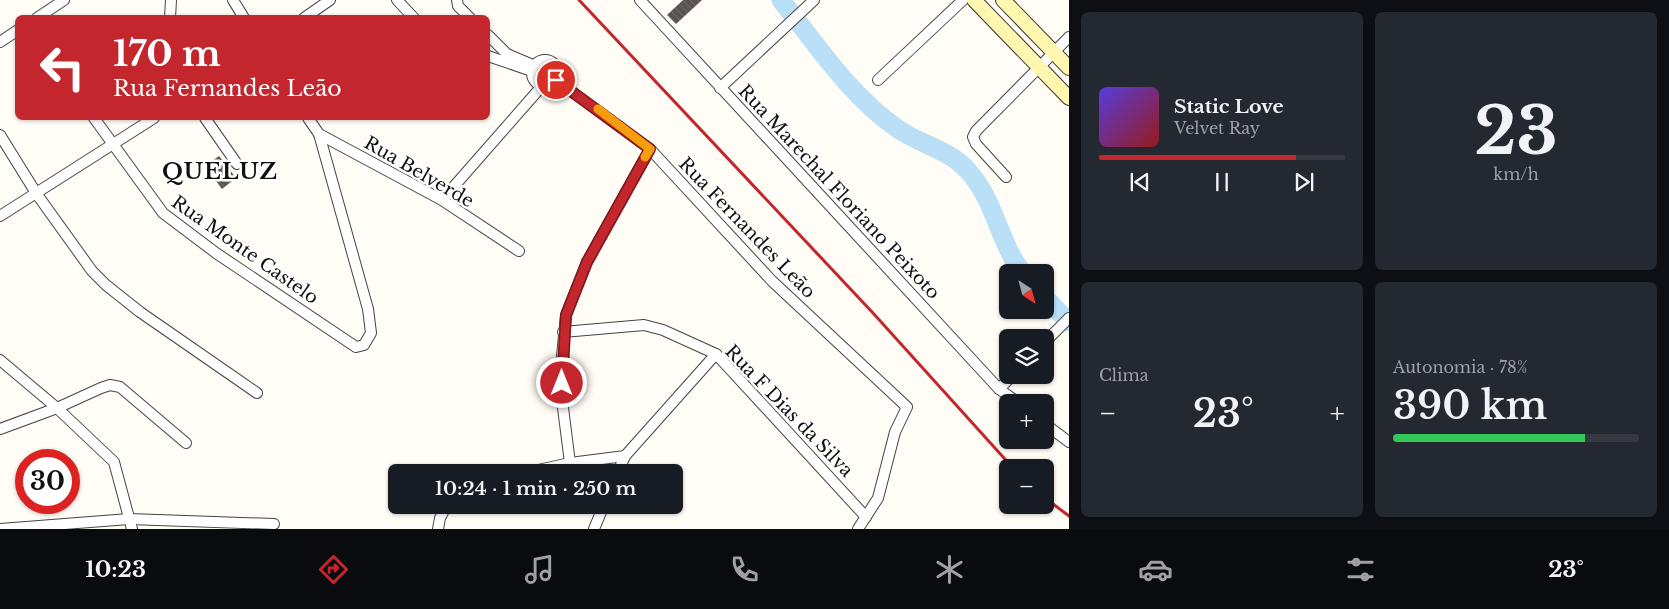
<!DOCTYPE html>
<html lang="pt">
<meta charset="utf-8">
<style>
body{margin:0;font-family:"Libre Baskerville",serif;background:#242831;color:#f1f3f6;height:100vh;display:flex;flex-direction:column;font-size:19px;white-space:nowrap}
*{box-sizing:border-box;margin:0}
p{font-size:16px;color:#9ea1a6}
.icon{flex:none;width:28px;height:28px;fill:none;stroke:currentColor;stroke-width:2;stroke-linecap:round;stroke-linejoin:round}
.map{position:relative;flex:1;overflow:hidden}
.details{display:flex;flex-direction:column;gap:12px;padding:12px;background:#0d0f14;width:600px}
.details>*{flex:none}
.hud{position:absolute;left:15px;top:15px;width:475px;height:105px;border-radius:8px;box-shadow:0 1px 4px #0004;background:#c4262e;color:#fff;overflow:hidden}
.needle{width:32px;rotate:144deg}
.controls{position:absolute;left:999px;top:264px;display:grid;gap:10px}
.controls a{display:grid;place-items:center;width:55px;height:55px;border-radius:8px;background:#171b24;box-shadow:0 1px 4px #0004;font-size:25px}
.speed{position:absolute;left:15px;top:449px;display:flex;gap:10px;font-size:25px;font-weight:700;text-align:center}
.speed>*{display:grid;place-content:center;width:65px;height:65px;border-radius:50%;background:#171b24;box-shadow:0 1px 4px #0004;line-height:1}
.speed .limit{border:8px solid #d22;background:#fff;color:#111}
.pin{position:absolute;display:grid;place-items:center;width:42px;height:42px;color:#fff;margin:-21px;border:2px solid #fff;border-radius:50%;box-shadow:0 1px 5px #0007}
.me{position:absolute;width:55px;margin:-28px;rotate:0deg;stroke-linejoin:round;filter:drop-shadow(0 0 4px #0008)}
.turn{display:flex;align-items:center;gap:18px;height:105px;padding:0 15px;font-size:22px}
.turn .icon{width:65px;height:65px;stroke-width:2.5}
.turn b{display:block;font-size:35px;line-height:42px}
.big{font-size:38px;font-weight:600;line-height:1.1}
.details .card{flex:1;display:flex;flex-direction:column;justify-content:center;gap:8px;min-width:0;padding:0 18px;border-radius:8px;background:#242831}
.details .dial{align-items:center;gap:0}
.dial b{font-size:65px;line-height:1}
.song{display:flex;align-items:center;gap:15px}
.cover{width:60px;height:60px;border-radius:8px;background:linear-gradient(135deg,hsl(250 70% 55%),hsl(0 70% 35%))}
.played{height:5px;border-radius:2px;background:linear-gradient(90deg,#c4262e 80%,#363941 80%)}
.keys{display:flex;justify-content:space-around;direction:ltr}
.heat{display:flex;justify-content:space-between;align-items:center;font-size:28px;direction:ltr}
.charge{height:8px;border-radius:4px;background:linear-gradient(90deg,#34c759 78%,#363941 0)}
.details .tiles{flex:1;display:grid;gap:12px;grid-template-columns:repeat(2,1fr)}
.trip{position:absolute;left:388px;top:464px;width:295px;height:50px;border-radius:8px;background:#171b24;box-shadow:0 1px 4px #0004;font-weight:600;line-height:50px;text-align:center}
.tab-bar{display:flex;height:80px;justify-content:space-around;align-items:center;background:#090b0e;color:#9ea1a6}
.tab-bar .icon{width:35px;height:35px}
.tab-bar .on{color:#c4262e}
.tab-bar b{font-size:22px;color:#f1f3f6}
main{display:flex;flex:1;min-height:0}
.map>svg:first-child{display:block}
</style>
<main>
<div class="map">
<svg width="1069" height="529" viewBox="0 0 1069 529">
<defs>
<pattern id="building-back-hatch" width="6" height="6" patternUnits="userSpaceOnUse" patternTransform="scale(1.25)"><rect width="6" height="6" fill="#5a524d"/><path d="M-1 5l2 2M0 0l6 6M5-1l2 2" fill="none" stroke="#6d6662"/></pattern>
</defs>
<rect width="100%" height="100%" fill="#fffdf5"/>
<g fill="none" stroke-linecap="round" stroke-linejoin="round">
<g stroke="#b9e0f7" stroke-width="19">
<path d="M781,0c36,45 69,96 117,129 23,16 53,21 71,43 26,29 30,70 53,100"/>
<path d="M1045,298l24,24"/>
</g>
</g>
<g fill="url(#building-back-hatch)">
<path d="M683,0h19l-26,24 -9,-9z"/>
<path d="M219,156l17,22 -14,11 -17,-23z"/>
</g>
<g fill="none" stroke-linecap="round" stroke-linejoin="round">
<g stroke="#444" stroke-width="12">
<g id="street">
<path d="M233,0l11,18"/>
<path d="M397,0l17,18"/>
<path d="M457,0l1,6 12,12"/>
<path d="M640,0l359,389 18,13"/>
<path d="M37,18l27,-18"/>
<path d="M170,18l1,-18"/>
<path d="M304,18l26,-18"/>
<path d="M488,35l19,19 26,11"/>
<path d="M0,42l18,-12"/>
<path d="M488,56l41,14"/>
<circle cx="545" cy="73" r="13"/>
<path d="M556,80l94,69 122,132 135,126 -12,25 -17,66 -20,31"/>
<path d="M878,80l85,-80"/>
<path d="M720,88l94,-88"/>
<path d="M94,118l69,95 53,40 140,94 8,-2 7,-12 -3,-24 -49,-175"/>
<path d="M205,118l32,46"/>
<path d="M308,118l11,16 123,66 77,51"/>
<path d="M0,135l36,58 56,78 14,14 34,27 117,81"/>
<path d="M1006,177l-30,-33 -3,-7 3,-6 93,-94"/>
<path d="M442,200l100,-114"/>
<path d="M0,216l154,-98"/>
<path d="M563,332l81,-7 19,5 53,24 150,163"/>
<path d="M1045,342l24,-24"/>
<path d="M0,360l57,48 57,54 18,67"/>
<path d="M999,389l14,-14"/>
<path d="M1045,424l24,18"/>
<path d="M0,429l57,-21 44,-20 9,-3 10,2 66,56"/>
<path d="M570,463l-8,-63 -1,-34 5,-51 21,-53 63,-113"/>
<path d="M529,472l41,-9 55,-7 91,-102"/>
<path d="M618,472l7,-16"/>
<path d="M0,529l129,-10 145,5"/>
<path d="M438,529l2,-11 7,-13"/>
<path d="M594,529l10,-24"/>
</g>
</g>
<g stroke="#333" stroke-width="16">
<g id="secondary">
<path d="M974,0l95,98"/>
<path d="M1003,0l66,68"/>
</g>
</g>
<use href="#street" stroke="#fff" stroke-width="10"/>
<use href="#secondary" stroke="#fff6b0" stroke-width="14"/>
<g stroke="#c4262e" stroke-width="3">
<path d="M579,0l294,313 140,155"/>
<path d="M1045,498l24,18"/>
</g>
</g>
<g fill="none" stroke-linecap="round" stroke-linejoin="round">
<g stroke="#7f191e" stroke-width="12">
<path id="route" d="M556,80l94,69 -63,113 -21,53 -4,68"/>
</g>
<use href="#route" stroke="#c4262e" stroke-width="9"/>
<path stroke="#f59e0b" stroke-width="9" d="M598,109l52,40 -5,8"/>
</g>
<g text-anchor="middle" stroke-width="5" stroke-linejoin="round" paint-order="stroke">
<g font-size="18" fill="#111" stroke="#fff">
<text transform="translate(419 172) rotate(30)" y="6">Rua Belverde</text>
<text transform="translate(839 192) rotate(47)" y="6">Rua Marechal Floriano Peixoto</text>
<text transform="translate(747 228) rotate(46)" y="6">Rua Fernandes Leão</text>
<text transform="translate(245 250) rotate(35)" y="6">Rua Monte Castelo</text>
<text transform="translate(789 411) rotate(46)" y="6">Rua F Dias da Silva</text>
</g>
<g font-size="22" font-weight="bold" letter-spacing="1" fill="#111" stroke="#fff">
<text x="220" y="179">QUELUZ</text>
</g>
</g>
</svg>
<div class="controls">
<a><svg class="needle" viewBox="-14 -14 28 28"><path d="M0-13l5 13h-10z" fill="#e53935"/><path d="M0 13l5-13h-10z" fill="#9ea1a6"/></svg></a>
<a><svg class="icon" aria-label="layers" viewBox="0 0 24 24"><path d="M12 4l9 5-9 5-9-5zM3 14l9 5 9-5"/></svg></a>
<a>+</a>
<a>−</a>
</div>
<div class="speed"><div class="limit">30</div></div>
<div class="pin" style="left:556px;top:80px;background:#d93025"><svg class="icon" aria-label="arrive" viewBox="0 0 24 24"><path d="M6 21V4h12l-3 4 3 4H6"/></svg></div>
<svg class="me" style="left:562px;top:383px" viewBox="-20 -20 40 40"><circle r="17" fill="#c4262e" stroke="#fff" stroke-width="3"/><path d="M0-11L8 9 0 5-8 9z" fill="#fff"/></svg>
<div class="trip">10:24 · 1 min · 250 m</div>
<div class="hud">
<div class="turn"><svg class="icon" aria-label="left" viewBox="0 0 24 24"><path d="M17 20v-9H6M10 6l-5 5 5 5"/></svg><div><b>170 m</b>Rua Fernandes Leão</div></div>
</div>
</div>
<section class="details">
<div class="tiles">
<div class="card">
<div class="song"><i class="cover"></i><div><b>Static Love</b><p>Velvet Ray</p></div></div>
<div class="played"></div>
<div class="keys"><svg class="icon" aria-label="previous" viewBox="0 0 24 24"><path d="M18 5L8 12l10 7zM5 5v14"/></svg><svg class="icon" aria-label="pause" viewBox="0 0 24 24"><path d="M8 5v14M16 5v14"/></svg><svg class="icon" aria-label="next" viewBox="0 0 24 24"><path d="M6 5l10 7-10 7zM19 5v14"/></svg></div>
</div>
<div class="card dial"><b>23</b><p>km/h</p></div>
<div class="card"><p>Clima</p>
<div class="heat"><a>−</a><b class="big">23°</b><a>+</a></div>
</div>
<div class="card"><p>Autonomia · 78%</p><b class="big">390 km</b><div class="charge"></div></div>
</div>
</section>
</main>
<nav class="tab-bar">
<b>10:23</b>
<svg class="icon on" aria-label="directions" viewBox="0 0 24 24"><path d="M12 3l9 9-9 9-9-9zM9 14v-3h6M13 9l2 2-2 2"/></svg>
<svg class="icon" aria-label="music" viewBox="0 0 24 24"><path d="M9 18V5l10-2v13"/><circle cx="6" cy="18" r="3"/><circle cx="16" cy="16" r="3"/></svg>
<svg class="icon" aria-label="phone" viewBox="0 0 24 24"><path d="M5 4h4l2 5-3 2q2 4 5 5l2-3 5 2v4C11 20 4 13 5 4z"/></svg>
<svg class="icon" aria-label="climate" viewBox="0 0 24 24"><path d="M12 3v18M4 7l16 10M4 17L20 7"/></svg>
<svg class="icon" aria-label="car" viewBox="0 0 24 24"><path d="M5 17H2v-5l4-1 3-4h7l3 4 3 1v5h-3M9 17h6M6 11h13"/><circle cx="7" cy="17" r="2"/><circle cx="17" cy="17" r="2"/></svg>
<svg class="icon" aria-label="filters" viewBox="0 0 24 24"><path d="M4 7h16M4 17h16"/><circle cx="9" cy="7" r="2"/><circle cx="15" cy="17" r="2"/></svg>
<b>23°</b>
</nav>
